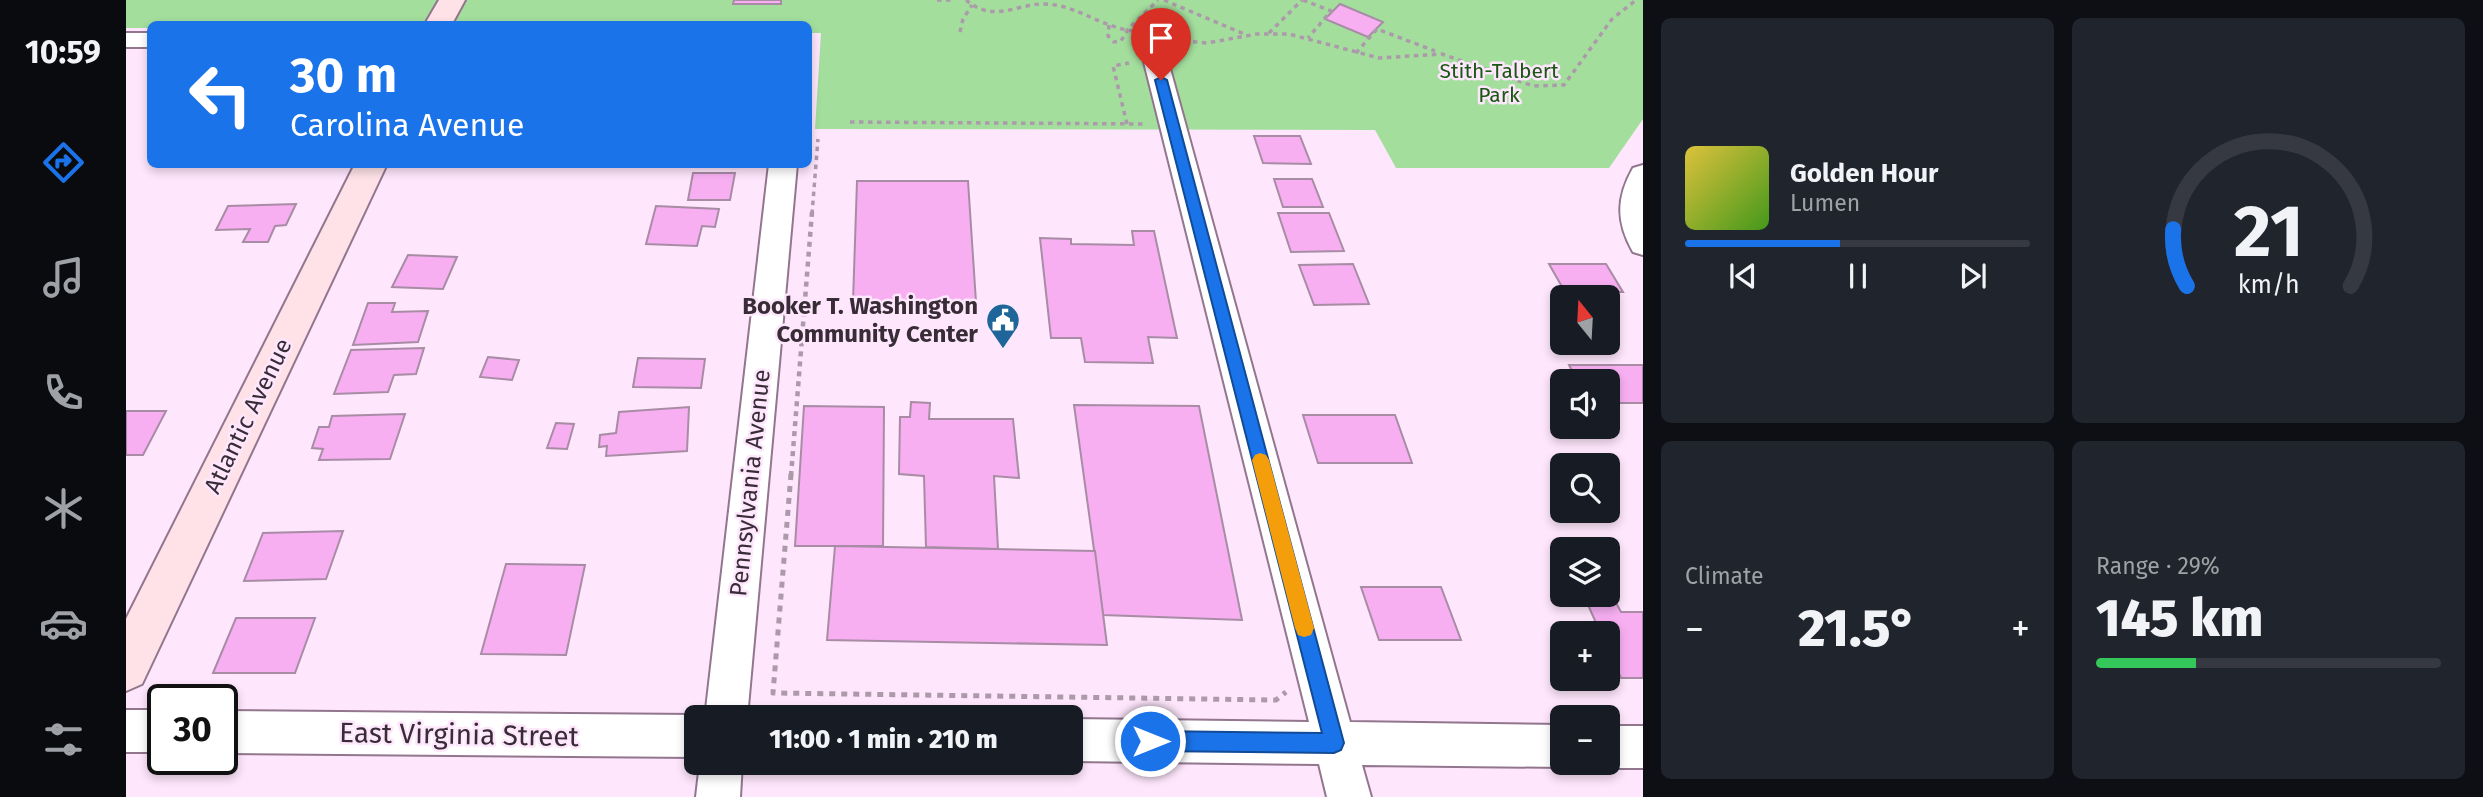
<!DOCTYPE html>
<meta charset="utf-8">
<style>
body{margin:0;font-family:"Fira Sans",sans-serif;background:#20242c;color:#f1f3f6;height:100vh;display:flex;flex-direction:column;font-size:26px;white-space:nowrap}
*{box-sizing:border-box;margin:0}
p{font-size:23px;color:#9ea1a6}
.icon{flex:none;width:38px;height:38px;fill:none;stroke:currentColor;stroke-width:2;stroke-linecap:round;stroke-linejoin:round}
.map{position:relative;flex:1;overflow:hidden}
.details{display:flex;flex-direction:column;gap:18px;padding:18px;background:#0d0f14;width:840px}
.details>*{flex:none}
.guide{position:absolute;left:21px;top:21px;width:665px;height:147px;border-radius:10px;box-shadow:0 4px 10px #0003;background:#1a73e8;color:#fff;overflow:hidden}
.needle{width:46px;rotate:342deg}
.fabs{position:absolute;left:1424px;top:285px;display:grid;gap:14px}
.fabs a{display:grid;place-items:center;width:70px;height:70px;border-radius:10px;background:#171b24;box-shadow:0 4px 10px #0003;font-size:35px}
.speed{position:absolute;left:21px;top:684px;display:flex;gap:14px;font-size:35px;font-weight:700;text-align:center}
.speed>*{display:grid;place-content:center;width:91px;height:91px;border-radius:50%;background:#171b24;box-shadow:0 4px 10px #0003;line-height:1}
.speed .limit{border:4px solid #111;border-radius:10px;background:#fff;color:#111}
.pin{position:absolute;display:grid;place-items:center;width:60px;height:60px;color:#fff;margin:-72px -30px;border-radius:50% 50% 50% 0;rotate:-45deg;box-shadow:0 0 7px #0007}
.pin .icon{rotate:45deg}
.me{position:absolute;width:77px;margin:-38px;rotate:90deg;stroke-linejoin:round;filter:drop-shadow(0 0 5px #0008)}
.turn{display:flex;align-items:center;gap:24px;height:147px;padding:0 28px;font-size:32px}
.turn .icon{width:91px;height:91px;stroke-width:2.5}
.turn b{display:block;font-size:49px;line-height:60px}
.big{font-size:52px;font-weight:800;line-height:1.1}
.details .card{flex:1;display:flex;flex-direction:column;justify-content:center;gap:10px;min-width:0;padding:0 24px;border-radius:10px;background:#20242c}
.details .dial{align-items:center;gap:0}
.dial svg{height:182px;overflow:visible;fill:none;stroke:#363941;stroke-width:7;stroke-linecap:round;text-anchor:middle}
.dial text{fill:#f1f3f6;stroke:none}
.song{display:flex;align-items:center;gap:21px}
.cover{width:84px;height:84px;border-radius:10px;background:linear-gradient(135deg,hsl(50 70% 55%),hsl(100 70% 35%))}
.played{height:7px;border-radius:4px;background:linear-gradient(90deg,#1a73e8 45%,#363941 45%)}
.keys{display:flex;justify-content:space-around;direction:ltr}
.heat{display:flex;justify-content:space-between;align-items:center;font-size:38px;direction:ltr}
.charge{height:10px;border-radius:5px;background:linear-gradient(90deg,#34c759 29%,#363941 0)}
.details .tiles{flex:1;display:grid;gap:18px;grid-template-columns:repeat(2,1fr)}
.trip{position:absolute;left:558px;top:705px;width:399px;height:70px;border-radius:10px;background:#171b24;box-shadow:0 4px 10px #0003;font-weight:800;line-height:70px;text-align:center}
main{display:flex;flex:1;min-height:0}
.tab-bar{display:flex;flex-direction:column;width:126px;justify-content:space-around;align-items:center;background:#090b0e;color:#9ea1a6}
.tab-bar .icon{width:49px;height:49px}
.tab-bar .active{color:#1a73e8}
.tab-bar b{font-size:32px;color:#f1f3f6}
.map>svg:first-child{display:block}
</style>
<main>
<nav class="tab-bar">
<b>10:59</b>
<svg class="icon active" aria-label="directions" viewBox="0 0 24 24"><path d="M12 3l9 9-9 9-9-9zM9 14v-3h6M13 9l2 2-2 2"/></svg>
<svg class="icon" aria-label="music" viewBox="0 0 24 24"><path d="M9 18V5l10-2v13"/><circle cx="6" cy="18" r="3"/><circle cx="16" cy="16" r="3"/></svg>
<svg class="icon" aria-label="phone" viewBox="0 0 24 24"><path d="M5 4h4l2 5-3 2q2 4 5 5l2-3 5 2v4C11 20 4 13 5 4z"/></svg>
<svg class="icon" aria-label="climate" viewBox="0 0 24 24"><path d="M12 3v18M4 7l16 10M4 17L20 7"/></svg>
<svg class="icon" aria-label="car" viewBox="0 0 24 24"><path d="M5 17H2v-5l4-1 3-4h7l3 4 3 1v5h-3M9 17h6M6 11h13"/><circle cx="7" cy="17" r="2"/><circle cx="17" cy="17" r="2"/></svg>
<svg class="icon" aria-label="filters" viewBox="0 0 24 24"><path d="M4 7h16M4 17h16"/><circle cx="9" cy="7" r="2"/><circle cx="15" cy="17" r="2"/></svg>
</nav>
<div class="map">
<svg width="1517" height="797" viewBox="0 0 1517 797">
<rect width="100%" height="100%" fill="#fee6fc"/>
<path fill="#a3de9d" d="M0,0h1517v119l-34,49h-213l-21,-38 -560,-1 6,-96h-12l-1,-9h-658v4h-24z"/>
<g fill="#f7aff2" stroke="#a88ca5" stroke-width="2">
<path d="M608,0h47v4h-48z"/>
<path d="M1214,4l43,18 -15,15 -43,-18z"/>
<path d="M1128,136h46l11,28 -48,-1z"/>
<path d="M567,173h42l-5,27h-42z"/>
<path d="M1148,179h38l11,28h-40z"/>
<path d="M731,181h111l8,121h-123z"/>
<path d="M170,204l-10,21 -11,1 -7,16h-25l7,-13 -34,1 12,-24z"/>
<path d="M530,206l63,3 -4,18 -13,-1 -5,20 -51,-2z"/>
<path d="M1152,213h51l15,38 -53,1z"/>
<path d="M1006,231h22l23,107 -29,-1 5,26 -68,-1 -4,-24h-30l-11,-100 31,1v5l63,1z"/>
<path d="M282,255l49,2 -14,32 -51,-2z"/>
<path d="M1227,264l16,40 -55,1 -15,-40z"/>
<path d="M1423,264h57l17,28h-58z"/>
<path d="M242,303h27l-3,9 36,-1 -10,31 -65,3z"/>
<path d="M298,348l-8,26 -22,1 -6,17 -54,2 17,-44z"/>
<path d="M362,357l31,3 -7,20 -32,-3z"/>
<path d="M512,358l67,1 -4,29 -68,-1z"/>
<path d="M1443,365h74v38h-35v-21h-30z"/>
<path d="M785,402l19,1 -1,16h84l6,59 -25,-2 4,73 -72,-2 -2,-71 -25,-2 1,-57h10z"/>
<path d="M948,405l125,1 43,214 -139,-5z"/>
<path d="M678,406l80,1 -1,139h-88z"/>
<path d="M563,407l-2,44 -81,5 1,-10 -8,1 1,-12 16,-2 3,-21z"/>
<path d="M0,411h40l-23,44h-17z"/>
<path d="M279,414l-15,45 -71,1 4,-11 -11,-1 7,-21h10l3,-11z"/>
<path d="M1177,415h92l17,48h-94z"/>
<path d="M430,423l18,1 -7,25 -20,-1z"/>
<path d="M217,531l-17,48 -82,2 19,-48z"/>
<path d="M709,546l260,5 12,94 -280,-5z"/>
<path d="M380,564l79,1 -19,90 -85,-1z"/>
<path d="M1235,587h80l20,53h-82z"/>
<path d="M1458,596l29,1 8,15h22v66h-22l-13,-28v-16h-7z"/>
<path d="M110,618h79l-20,55h-82z"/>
</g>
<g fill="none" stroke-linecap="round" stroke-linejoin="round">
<g stroke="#91768e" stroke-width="4">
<g id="street">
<rect x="0" y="33" width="24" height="14"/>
<path d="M1028,46l9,3 3,5 184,668 213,3v38h10l-10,4 -201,-2 9,32h-44l-8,-33 -248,-3v-42l238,3 -167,-668 3,-5z"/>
<path d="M643,164h28l-50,554h-42z"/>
<path d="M1517,165v90l-10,-3c-17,-30 -17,-54 0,-84z"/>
<rect x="0" y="710" width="37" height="42"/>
<path d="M96,711l474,4 6,3h-6v39l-474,-4z"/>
<path d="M1482,726h35v42h-35l-12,-5h12z"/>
<path d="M574,763h42l-2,34h-44z"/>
</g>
</g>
<g stroke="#91768e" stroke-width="4">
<g id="secondary">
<path d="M313,0h26l-13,24h-27z"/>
<path d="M229,164h32l-245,520 -16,7v-72z"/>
</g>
</g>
<g stroke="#ac9aab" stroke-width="3.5" stroke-dasharray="4.5 4.5" stroke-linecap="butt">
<path d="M811,0h14"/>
<path d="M840,0c28,24 52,3 79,4 28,1 48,17 74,24 8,3 18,3 27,5"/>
<path d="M1038,0l80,34"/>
<path d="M1177,0l28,11 -23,27"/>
<path d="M983,25l-1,11 6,6 7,-1 7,-12 30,-29"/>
<path d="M834,32l3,-13 9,-14"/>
<path d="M1143,33l33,-33"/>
<path d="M1049,40l32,3 50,-9h32l90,24 63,-4 91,32 31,-1 48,-66 24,-19"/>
<path d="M1230,53l21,-24 58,22"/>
<path d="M724,122l297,2"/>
<path d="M1001,124l-14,-58 16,-3"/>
<path d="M686,214l6,-75"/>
</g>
<path stroke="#ac9aab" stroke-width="4.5" stroke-dasharray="5 5" stroke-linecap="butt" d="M665,476l21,-264"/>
<path stroke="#ac9aab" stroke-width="5" stroke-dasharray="6 6" stroke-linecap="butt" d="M665,474l-18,219 503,7 10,-8"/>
<use href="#street" fill="#fff" fill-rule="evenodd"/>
<use href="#secondary" fill="#fee2e7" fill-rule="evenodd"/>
</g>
<path fill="#1a73e8" stroke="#114b97" stroke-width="2" d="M1035,77l6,3 177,663 -3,7 -7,3 -184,-2 -7,-3 -3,-7 3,-7 7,-3 172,2 -167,-653z"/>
<path fill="#f59e0b" d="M1134,453l6,2 3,5 45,168 -3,7 -7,2 -6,-2 -3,-7 -43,-168 3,-5z"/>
<defs>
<g id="civic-pin" transform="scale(1.75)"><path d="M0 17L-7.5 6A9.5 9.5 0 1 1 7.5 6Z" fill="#1e6599" stroke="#fee6fc"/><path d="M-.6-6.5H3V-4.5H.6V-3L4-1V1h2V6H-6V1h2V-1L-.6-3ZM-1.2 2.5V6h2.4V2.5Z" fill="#fff"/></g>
</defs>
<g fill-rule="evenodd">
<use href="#civic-pin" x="877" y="320"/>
</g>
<g text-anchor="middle" stroke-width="5" stroke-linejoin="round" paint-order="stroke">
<g font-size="21" fill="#195813" stroke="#fee6fc">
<text x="1373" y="78">Stith-Talbert<tspan x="1373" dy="24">Park</tspan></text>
</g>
<g font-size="24" font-weight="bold" fill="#382d37" stroke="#fee6fc" text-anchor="end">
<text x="852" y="314">Booker T. Washington<tspan x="852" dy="28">Community Center</tspan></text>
</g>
<g font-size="24" fill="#382d37" stroke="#fee6fc">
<text transform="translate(122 416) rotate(-64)" y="8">Atlantic Avenue</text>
<text transform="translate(624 483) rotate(-84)" y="8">Pennsylvania Avenue</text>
</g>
<g font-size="28" fill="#382d37" stroke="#fee6fc">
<text transform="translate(333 734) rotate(1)" y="10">East Virginia Street</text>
</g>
</g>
</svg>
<div class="fabs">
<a><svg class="needle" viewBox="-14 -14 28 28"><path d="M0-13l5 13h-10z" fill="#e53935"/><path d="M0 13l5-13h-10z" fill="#9ea1a6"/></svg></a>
<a><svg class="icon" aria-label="sound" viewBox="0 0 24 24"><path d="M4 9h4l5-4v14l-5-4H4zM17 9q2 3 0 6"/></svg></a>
<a><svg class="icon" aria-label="search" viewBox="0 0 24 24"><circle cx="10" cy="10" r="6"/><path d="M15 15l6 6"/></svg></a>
<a><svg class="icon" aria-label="layers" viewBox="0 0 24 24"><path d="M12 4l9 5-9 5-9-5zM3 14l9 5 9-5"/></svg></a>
<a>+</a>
<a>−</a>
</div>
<div class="speed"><div class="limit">30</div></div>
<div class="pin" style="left:1035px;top:80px;background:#d93025"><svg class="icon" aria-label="arrive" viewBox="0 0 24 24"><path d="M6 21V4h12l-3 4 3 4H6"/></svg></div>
<svg class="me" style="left:1024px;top:741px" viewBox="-20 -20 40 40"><circle r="17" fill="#1a73e8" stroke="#fff" stroke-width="3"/><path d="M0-11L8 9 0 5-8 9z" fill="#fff"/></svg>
<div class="trip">11:00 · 1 min · 210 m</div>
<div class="guide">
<div class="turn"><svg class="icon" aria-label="left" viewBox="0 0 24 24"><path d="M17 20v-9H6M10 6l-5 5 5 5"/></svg><div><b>30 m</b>Carolina Avenue</div></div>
</div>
</div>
<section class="details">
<div class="tiles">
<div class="card">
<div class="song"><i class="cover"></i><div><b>Golden Hour</b><p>Lumen</p></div></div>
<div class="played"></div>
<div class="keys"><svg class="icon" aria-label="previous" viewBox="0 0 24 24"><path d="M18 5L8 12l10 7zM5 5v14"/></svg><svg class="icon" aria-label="pause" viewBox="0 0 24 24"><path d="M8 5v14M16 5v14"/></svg><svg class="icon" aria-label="next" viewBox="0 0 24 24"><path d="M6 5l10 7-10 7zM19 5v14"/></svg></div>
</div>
<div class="card dial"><svg viewBox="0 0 100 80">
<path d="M14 69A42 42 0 1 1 86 69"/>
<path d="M14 69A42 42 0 0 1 8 44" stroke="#1a73e8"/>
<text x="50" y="56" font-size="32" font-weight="700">21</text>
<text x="50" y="72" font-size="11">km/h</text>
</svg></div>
<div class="card"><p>Climate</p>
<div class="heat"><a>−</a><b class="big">21.5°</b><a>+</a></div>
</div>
<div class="card"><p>Range · 29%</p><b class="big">145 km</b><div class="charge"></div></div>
</div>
</section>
</main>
